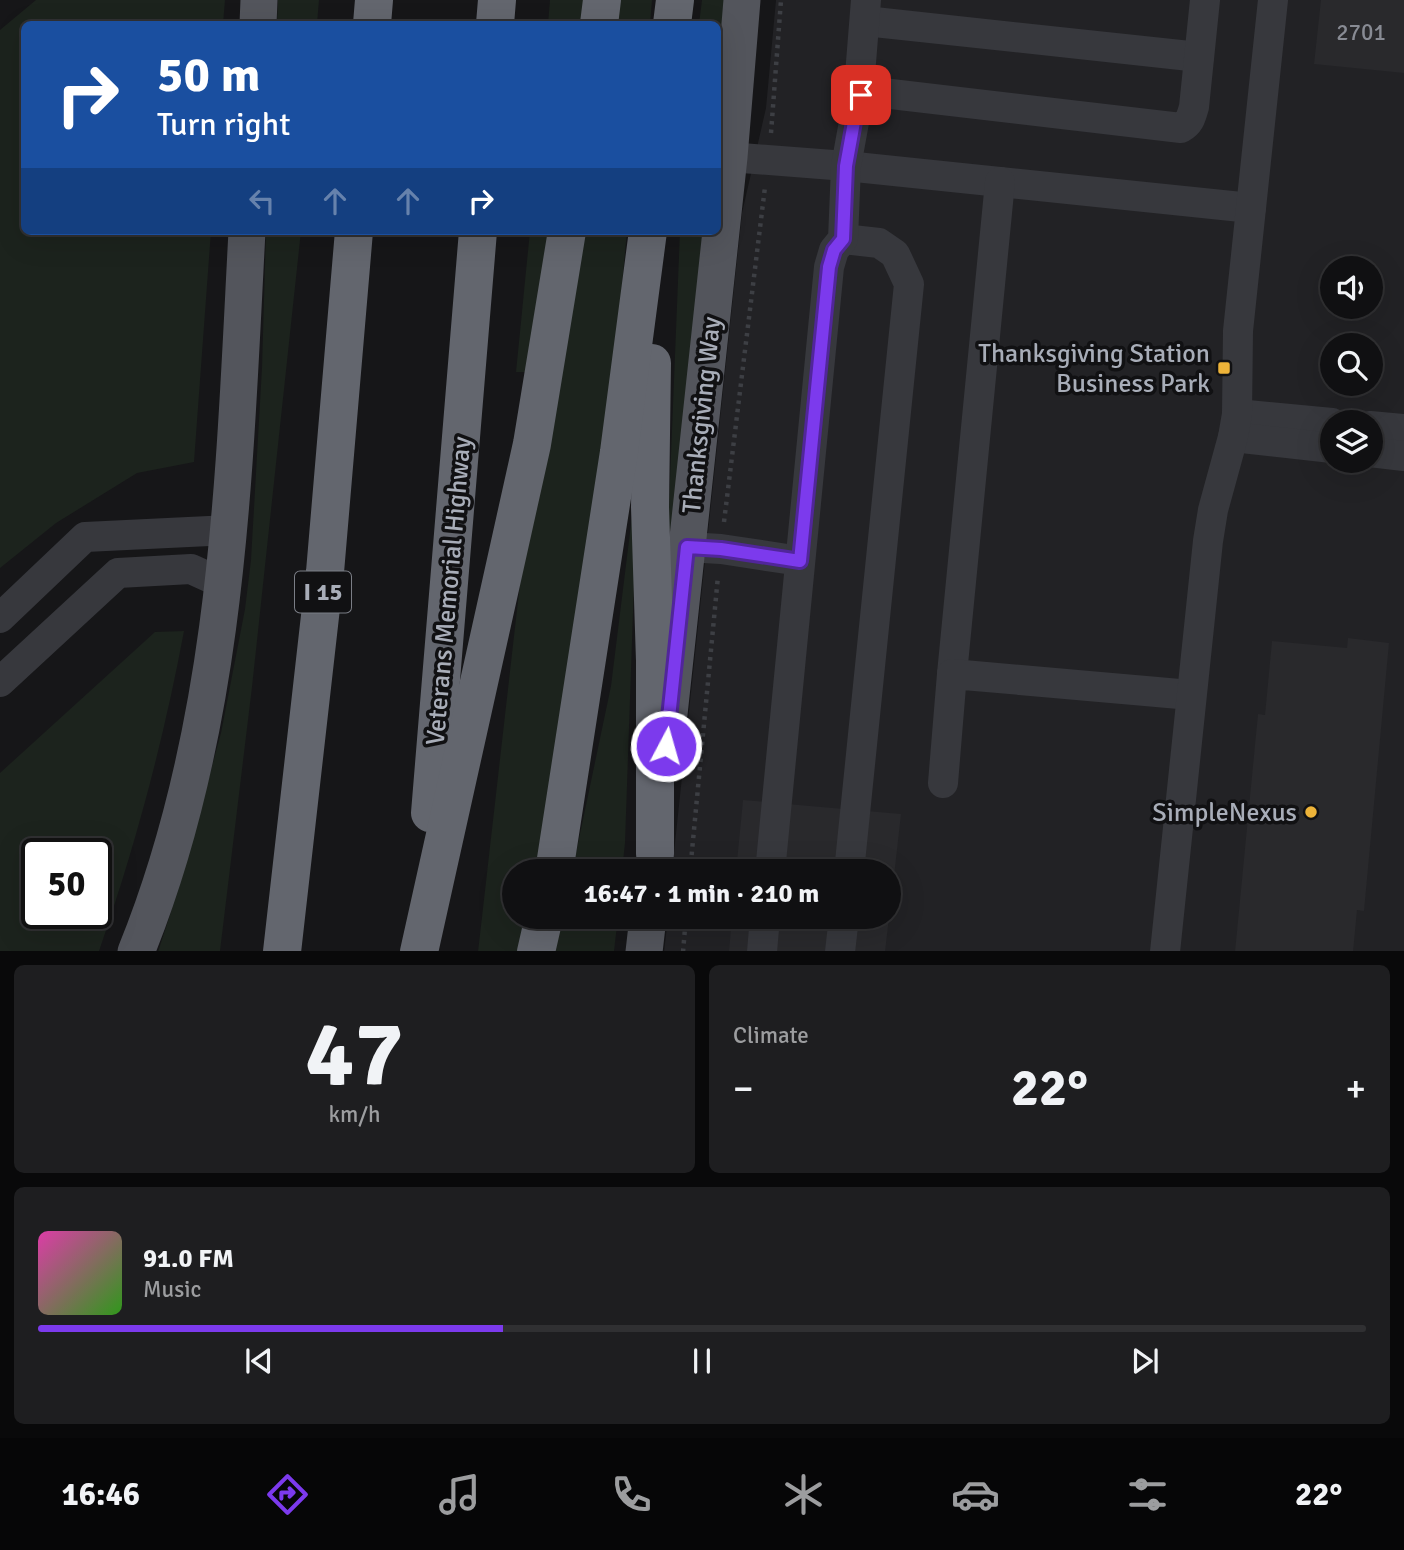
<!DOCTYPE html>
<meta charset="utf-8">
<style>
body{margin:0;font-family:Signika,sans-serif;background:#1e1e20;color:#f1f3f6;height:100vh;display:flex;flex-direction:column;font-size:26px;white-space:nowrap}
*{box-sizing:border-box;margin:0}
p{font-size:23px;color:#9c9d9f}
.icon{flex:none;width:38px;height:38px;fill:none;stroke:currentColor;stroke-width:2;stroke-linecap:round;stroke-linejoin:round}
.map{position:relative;height:951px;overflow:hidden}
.sheet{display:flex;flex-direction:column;gap:14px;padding:14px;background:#09090a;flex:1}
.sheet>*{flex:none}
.guide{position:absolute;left:21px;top:21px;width:700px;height:214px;border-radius:10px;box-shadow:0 7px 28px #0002,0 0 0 2px #303032;background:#1a4fa0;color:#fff;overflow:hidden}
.fabs{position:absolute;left:1320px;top:256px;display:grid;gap:14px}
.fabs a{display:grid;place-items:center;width:63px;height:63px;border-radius:50%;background:#101012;box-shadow:0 7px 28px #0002,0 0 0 2px #303032;font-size:35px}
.speed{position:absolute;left:21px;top:838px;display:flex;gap:14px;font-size:35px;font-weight:700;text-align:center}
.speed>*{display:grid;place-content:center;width:91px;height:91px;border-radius:50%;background:#101012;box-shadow:0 7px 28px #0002,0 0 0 2px #303032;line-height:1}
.speed .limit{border:4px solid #111;border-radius:10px;background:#fff;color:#111}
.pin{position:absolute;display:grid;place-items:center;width:60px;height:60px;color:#fff;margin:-30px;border-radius:14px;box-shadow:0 4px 10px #0006}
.me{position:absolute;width:77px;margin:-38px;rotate:6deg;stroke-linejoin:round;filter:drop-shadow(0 0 5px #0008)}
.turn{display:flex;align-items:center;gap:24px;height:147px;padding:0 21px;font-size:32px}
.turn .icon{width:91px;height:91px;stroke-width:2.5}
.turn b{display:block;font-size:49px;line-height:60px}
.lanes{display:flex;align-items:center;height:66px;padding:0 21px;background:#0003;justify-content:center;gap:35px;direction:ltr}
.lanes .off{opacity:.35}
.big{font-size:52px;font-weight:800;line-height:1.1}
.sheet .widget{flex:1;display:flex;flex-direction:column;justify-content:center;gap:10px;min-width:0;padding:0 24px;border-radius:10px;background:#1e1e20}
.sheet .dial{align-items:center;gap:0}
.dial b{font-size:91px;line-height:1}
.song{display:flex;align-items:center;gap:21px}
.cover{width:84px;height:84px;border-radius:10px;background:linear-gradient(135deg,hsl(320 70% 55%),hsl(110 70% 35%))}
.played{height:7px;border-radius:4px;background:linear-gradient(90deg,#7c3aed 35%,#303032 35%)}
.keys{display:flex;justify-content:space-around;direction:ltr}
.heat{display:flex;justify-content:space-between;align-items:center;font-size:38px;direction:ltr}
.sheet .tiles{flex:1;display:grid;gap:14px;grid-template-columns:1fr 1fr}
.widget:last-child{grid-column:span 2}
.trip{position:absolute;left:502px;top:859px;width:399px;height:70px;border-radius:35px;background:#101012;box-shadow:0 7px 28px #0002,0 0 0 2px #303032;font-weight:800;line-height:70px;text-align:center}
.menu{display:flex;height:112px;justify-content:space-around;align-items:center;background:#060607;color:#9c9d9f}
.menu .icon{width:49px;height:49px}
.menu .active{color:#7c3aed}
.menu b{font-size:32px;color:#f1f3f6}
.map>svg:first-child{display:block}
</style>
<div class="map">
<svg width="1404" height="952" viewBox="0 0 1404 952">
<rect width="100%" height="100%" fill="#161618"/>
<path fill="#222225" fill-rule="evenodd" d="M776,0h628v951l-740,1 4,-35h221v-45l-217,-1 70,-658 24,-105zM1332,268h38v38h-38zM1332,345h38v38h-38zM1332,422h38v38h-38z"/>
<g fill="#1c231d" fill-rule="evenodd">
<path d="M36,0h189l-2,24h-199v207h187l-17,231 -57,11 -81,50 -56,45v-538z"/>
<path d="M278,0h41l-2,24h-40z"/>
<path d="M550,0h43l-4,24h-41z"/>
<path d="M621,0h31l-2,24h-33z"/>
<path d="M702,0h26l-10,96v-72h-19z"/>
<path d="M266,231h35l-49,456 -32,264 -62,1 22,-68 41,-151 24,-124 6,-49 11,-192z"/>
<path d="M530,231h22l-26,141h-10z"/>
<path d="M581,231h46l-13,140 -76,500 -24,1v45h13l-7,34 -42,1 44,-386z"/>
<path d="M680,231h23l-31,300 -4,-1z"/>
<path d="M638,468l-13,375 -3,28 -50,1 39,-186z"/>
<path d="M184,631c-20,108 -49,216 -85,320h-99v-178l155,-141zM37,854h59v60h-59z"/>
<path d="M562,917h56l-4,34 -59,1z"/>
</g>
<g fill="#29292c">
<path d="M1321,0h83v73l-90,-9z"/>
<path d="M1348,638l41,5 -25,268 -7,-1 -4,42h-118l23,-238 7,1 7,-74 75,7z"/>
<path d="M743,800l158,14 -10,89h-2v-31h-153z"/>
<path d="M732,917h157l-4,35h-156z"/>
</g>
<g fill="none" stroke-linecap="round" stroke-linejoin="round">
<g stroke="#3d3f44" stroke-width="4.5" stroke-dasharray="3.5 5" stroke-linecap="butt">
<path d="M771,133l10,-133"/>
<path d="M724,522l41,-335"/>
<path d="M690,872l28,-296"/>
<path d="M683,952l3,-35"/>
</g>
<g stroke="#37383d" stroke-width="30">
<path d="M865,21l334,36"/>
<path d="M858,100c4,-6 8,-8 16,-8l307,36c9,-5 10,-11 13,-21l11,-107"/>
<path d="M729,157l117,9 405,42"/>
<path d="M843,239l36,4 16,11 14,30 -60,588"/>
<path d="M1237,414l95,9"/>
<path d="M1370,426l34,3"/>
<path d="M1233,437l99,11"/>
<path d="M1370,452l34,4"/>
<path d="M687,547l34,2 79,12"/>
<path d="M0,618l85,-81 145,-7"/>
<path d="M952,674l48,-492"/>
<path d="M0,682l118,-109 73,-4 33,15"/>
<path d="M943,783l9,-109 239,21"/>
<path d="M770,872l59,-605 5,-17 9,-11 3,-73 12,-66 8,-100"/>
<path d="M762,952l3,-35"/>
<path d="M840,952l4,-35"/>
<path d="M1165,952l43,-411 5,-31 20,-73 4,-23 1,-83 35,-331"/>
</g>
<g stroke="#53555c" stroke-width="37">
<path d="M258,24l1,-24"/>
<path d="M669,714l60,-557 13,-157"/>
<path d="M136,952c93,-229 98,-478 111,-721"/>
<path d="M644,952l4,-35"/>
</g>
<g stroke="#63666e" stroke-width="38">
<path d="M372,24l2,-24"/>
<path d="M495,24l2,-24"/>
<path d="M599,24l3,-24"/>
<path d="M672,24l3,-24"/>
<path d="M652,363l-2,144 5,154v193"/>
<path d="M430,813l48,-582"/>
<path d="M554,872l65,-420 29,-221"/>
<path d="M282,952l43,-380 29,-341"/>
<path d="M419,952l113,-508 35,-213"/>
<path d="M536,952l8,-35"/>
</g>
</g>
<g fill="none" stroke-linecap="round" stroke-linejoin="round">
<g stroke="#51269a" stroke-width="18">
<path id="route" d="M666,746l21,-199 34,2 79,12 29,-294 5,-17 9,-11 3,-73 12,-66 3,-5"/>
</g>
<use href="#route" stroke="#7c3aed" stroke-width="12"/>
</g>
<g fill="#edb339" stroke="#111113" stroke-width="2.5">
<rect x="1217" y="361" width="14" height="14" rx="3.5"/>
<circle cx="1311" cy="812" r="7"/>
</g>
<g text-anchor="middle" stroke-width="7" stroke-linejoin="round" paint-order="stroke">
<g font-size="23" fill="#888b94">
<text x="1361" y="40">2701</text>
</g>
<rect fill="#111113" stroke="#7b7e86" stroke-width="2" x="295" y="571.5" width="56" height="41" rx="5"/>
<g font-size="24" font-weight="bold" fill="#a8adb8">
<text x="323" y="600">I 15</text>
</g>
<g font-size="26" fill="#a8adb8" stroke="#111113" text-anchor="end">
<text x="1210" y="362">Thanksgiving Station<tspan x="1210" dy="30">Business Park</tspan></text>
<text x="1297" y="821">SimpleNexus</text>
</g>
<g font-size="26" fill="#a8adb8" stroke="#111113">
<text transform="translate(701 415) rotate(-84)" y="9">Thanksgiving Way</text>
<text transform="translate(448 591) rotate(-85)" y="9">Veterans Memorial Highway</text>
</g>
</g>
</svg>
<div class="fabs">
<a><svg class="icon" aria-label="sound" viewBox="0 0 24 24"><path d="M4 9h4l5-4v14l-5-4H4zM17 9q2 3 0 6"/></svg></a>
<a><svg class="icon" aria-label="search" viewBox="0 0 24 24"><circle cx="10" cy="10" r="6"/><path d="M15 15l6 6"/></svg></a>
<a><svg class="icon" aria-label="layers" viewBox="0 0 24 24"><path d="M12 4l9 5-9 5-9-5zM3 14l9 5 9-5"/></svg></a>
</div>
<div class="speed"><div class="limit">50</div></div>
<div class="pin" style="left:861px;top:95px;background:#d93025"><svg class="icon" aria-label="arrive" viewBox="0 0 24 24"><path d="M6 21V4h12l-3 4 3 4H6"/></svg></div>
<svg class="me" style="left:666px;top:746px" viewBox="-20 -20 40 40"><circle r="17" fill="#7c3aed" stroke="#fff" stroke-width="3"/><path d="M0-11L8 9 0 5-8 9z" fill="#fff"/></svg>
<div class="trip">16:47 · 1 min · 210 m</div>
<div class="guide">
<div class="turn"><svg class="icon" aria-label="right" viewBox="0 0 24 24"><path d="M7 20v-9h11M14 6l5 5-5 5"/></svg><div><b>50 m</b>Turn right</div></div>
<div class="lanes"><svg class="icon off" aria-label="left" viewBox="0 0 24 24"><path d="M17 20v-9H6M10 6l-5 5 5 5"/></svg><svg class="icon off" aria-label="ahead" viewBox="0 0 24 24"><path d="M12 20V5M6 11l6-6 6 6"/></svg><svg class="icon off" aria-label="ahead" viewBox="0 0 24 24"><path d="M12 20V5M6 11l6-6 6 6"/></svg><svg class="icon" aria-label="right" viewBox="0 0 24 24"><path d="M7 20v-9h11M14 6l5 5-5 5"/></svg></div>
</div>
</div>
<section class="sheet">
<div class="tiles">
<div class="widget dial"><b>47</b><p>km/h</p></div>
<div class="widget"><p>Climate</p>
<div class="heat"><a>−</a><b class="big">22°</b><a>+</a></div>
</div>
<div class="widget">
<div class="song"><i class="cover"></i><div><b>91.0 FM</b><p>Music</p></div></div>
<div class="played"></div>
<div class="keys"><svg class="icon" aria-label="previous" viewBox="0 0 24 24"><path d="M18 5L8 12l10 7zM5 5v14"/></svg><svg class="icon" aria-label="pause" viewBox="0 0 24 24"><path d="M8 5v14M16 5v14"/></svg><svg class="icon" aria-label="next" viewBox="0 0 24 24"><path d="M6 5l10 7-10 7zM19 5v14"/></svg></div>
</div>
</div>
</section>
<nav class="menu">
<b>16:46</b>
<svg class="icon active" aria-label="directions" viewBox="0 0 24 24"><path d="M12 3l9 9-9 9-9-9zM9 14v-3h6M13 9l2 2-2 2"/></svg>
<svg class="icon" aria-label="music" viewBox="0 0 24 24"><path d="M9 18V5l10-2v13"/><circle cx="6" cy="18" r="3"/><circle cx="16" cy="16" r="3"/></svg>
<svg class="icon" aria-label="phone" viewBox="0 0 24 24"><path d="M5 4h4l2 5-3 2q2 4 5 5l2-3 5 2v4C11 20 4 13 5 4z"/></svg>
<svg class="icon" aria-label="climate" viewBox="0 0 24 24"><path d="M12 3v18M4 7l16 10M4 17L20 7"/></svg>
<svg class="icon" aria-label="car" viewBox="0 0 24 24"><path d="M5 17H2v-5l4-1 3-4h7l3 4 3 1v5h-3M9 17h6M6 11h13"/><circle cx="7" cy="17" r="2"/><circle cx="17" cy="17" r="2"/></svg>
<svg class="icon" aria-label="filters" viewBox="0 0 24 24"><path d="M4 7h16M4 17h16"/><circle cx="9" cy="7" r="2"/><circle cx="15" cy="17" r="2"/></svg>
<b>22°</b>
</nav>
